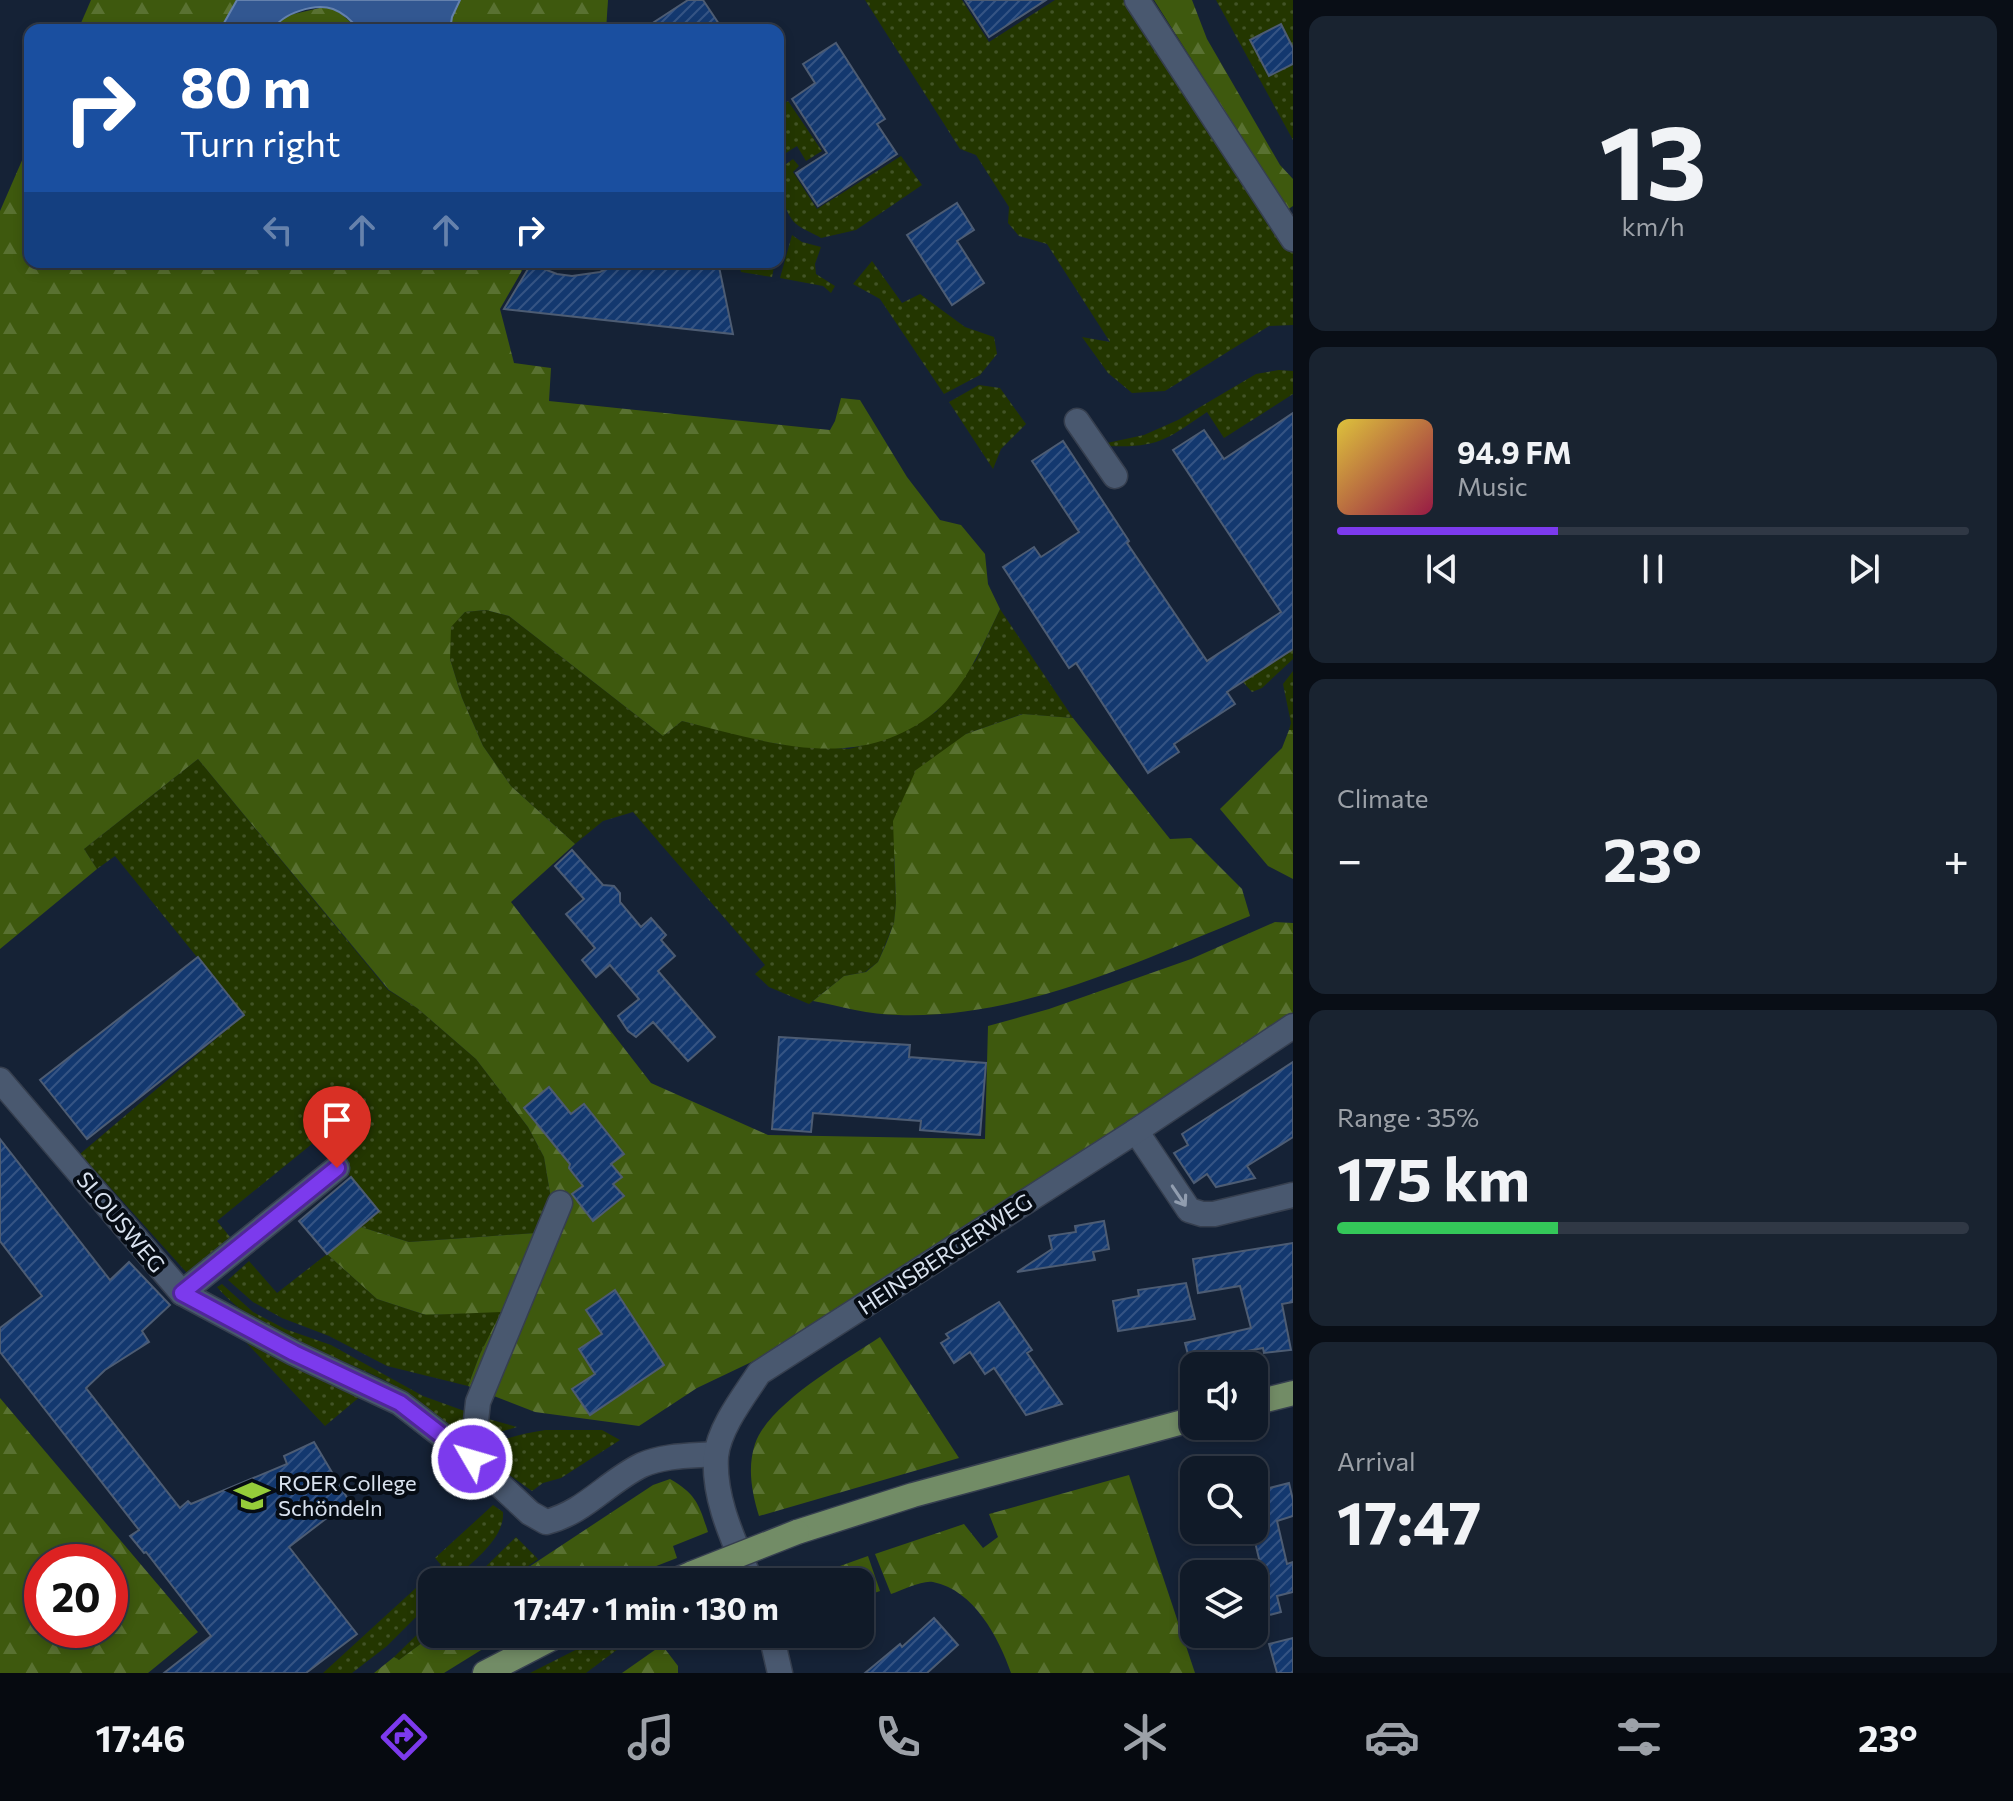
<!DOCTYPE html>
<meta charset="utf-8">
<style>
body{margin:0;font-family:Commissioner,sans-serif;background:#192330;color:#f1f3f6;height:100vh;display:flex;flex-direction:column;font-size:30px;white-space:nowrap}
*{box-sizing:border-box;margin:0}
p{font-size:26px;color:#9ca1a8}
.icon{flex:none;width:44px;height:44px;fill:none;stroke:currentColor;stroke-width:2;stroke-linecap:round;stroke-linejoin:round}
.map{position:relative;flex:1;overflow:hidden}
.panel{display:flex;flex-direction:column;gap:16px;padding:16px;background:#090e16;width:720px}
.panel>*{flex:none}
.hud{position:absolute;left:24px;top:24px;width:760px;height:244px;border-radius:16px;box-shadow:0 4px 12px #0003,0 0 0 2px #303845;background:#1a4fa0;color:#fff;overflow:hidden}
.controls{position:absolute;left:1180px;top:1352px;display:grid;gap:16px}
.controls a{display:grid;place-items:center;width:88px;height:88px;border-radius:16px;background:#101a28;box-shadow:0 4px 12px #0003,0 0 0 2px #303845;font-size:40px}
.speed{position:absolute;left:24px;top:1544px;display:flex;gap:16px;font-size:40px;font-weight:700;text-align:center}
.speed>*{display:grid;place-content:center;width:104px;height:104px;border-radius:50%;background:#101a28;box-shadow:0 4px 12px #0003,0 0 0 2px #303845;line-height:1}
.speed .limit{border:12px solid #d22;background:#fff;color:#111}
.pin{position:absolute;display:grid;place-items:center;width:68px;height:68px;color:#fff;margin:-82px -34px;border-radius:50% 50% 50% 0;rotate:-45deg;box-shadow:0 0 8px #0007}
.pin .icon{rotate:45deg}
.me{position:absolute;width:88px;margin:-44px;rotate:308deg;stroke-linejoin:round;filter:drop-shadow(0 0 6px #0008)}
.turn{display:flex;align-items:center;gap:28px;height:168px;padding:0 24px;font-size:36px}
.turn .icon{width:104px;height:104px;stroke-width:2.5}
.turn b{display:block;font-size:56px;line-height:68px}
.lanes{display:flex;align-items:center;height:76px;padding:0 24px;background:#0003;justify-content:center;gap:40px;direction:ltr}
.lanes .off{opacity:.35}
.big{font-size:60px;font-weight:700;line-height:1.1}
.panel .widget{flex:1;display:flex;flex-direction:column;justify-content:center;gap:12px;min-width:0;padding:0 28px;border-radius:16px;background:#192330}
.panel .dial{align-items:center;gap:0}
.dial b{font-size:104px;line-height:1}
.song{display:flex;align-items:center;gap:24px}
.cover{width:96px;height:96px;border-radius:12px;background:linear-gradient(135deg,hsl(50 70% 55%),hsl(340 70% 35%))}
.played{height:8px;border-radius:4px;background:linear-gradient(90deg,#7c3aed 35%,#303845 35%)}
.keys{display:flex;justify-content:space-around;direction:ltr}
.heat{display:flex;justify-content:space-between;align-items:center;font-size:44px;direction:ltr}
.charge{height:12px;border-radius:6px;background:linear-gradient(90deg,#34c759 35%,#303845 0)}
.trip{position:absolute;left:418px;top:1568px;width:456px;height:80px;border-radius:16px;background:#101a28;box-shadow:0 4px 12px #0003,0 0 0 2px #303845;font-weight:700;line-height:80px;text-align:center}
.dock{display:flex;height:128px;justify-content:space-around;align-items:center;background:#060a10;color:#9ca1a8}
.dock .icon{width:56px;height:56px}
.dock .current{color:#7c3aed}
.dock b{font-size:36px;color:#f1f3f6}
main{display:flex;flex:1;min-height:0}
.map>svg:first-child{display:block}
</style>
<main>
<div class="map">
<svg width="1293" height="1673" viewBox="0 0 1293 1673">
<defs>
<pattern id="grass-dots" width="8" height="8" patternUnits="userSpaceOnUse" patternTransform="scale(2)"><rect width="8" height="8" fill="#233600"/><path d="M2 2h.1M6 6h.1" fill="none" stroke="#425326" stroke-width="1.8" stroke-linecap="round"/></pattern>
<pattern id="forest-firs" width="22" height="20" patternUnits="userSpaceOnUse" patternTransform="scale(2)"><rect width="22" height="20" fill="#3e590e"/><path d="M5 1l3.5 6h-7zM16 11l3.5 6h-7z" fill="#597131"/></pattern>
<pattern id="building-hatch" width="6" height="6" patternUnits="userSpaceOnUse" patternTransform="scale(2)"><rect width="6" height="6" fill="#13386f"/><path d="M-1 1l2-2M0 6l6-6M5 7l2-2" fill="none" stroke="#355484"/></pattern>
</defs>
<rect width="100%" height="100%" fill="#152236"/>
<g fill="url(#grass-dots)">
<path d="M865,0h97l27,42 66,-42h74l164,253v72l-24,1 -104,65 -33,2 -24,-20 -26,-36 28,5 -63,-98 -28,-8 -11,-13 1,-16 -33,-52 -16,-6z"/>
<path d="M1216,0h77v140z"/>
<path d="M788,101l34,50 -16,10 -9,-15 -19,12v-51z"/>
<path d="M901,156l21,29 -66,45 -35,8c-8,-5 -22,-10 -28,-17 -10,-13 -14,-35 -15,-51l15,-11 6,7 -6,6 24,37z"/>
<path d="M792,235l10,7 19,5 -6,17 1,10 19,12 -4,7 -8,-7 -43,-8z"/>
<path d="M872,261l30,42 18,-9 45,33 29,10 3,17 -17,21 -36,19 -64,-95 -27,-15z"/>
<path d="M739,262h36l-3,15 -31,-5z"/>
<path d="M1279,370l14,1v23l-69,44 -17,-26c-40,27 -48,36 -98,34l-2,-3 37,-8 34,-15 78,-46z"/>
<path d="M979,385l21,3 26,36 -25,25 -8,20 -44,-67z"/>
<path d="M1000,609l73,109 -51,-4 -56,20 -72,122 2,47 -2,20 -16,39 -13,10 -21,4 -35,28 -40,-17 -14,-13 10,-9 -132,-153 -30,9 -28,23 -64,-58 -28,-40 -21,-48 -12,-39v-32l15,-15 21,-2 23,6 154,120 19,-15 96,23 71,5 36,-10 51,-27 40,-52z"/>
<path d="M1293,649v10l-31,29 -10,4 -9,-10z"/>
<path d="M1293,671v59h-4l2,-7 -8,-39z"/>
<path d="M198,759l190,231 29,18 59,51 52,68 16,30 7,42 -15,34 -127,9 -48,-15 18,-17 -61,-71 -101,82 13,16 -43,36 -107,-119 164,-139 -129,-159 -18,13 -13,-20z"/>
<path d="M327,1254l50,45 49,16 76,-4 -22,43 -12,32 -81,-20 -58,-30 -47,-18 -29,-16 -25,-22 21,-19 28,32z"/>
<path d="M222,1284l31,28 32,17 46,16 92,51 47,17 -12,19c-22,-18 -45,-37 -70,-50 -55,-29 -130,-47 -171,-95z"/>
<path d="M240,1336l34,21 44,15 44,23 -37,31z"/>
<path d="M481,1417l36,10 -40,12z"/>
<path d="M545,1430h57l18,10 -59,38 -18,5 -11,8 -55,-39c22,-13 43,-18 68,-22z"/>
<path d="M493,1505l10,7c2,28 -34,52 -52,70h-19v19l-45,45 -35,27h-29l118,-108 -6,-7z"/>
<path d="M516,1537l22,22 -32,23h-36z"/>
<path d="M432,1620v14h2l-35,26 -5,-3z"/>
<path d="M607,1634h31l-52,39h-56z"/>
</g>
<g fill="url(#forest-firs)" fill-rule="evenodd">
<path d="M91,0h146l-17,30h-142z"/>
<path d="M460,0h148l-2,30h-156l2,-13z"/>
<path d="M1154,0h38l15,39 73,126 13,14v27l-6,4z"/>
<path d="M324,7l13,3 22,20h-85l11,-14z"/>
<path d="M30,142v120h497l-27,47 14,54 37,5 -2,33 281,29 5,-9 6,-23 19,2 47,77 33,43 21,5 24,29 3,30 12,25c-17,35 -34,78 -65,103 -78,63 -167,30 -253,9l-19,15 -154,-120 -23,-6 -21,2 -14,15 -1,32 12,39 21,48 28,40 64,58 -64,58 140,181 117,52 217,4 3,-113 61,-17 142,-50 84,-37 18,1v95l-531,339 -65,31 -58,38 -104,-14 -67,-26 12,-32 21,-42 -75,3 -49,-16 -50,-45 34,-27 48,15 127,-9 15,-34 -7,-42 -16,-30 -52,-68 -59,-51 -28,-18 -191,-231 -114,90 13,20 -97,80v-738z"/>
<path d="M1023,714l50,4 97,121 21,-1 51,51 8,27c-111,45 -229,103 -352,99 -28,0 -58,-9 -85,-14l31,-25 22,-4 12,-10 8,-18 8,-21 2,-20 -3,-82 23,-51 50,-36z"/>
<path d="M1289,730h4v149l-25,-13 -48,-57 62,-61z"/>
<path d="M880,1337l79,121 -200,58c-7,-23 -12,-48 -4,-72 13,-40 91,-84 125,-107z"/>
<path d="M0,1398l198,234 -50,41h-148zM42,1562h68v68h-68z"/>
<path d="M1129,1475l66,198h-184c-12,-35 -37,-83 -78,-91 -11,-2 -30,8 -42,12l-16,-40 89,-30 19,24 15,-11 -9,-23z"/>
<path d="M670,1479c26,15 29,25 38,53l-35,14 4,12 -62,24h-109l147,-97z"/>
<path d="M868,1556l12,35 -20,7v-16h-65z"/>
<path d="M434,1634h73l-63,39h-70l20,-16 5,3z"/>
<path d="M662,1645l16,21v7h-56z"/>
</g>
<path fill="#325791" stroke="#6481ad" stroke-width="2" d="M237,0h223l-8,17 -2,13h-91c-7,-9 -15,-17 -26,-21 -18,-6 -51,4 -60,21h-53z"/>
<g fill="url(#building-hatch)" stroke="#4d5c73" stroke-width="2">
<path d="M688,0h15l20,30h-81z"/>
<path d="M965,0h81l-57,37z"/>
<path d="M1281,24l12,24v16l-24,12 -19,-36z"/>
<path d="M836,43l49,76 -8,5 20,30 -79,52 -22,-33 31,-20 -35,-54 23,-16 -12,-19z"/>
<path d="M957,203l17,27 -17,11 27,42 -32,22 -45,-70z"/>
<path d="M620,262h98l15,72 -229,-25 27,-45 26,10 15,2 28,-4z"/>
<path d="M1293,413v236l-66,43 8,12 -61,40 5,8 -31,21 -72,-110 -7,5 -66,-101 31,-20 7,10 38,-25 -47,-71 31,-20 66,100 -2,2 80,118 74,-49 -108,-162 31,-20 20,29z"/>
<path d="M572,850l31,35 11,1 6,7v9l21,25 10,-9 15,17 -5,5 14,16 -17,15 57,66 -27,24 -35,-39 -17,15 -8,-6 -10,-15 21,-17 -29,-34 -14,12 -14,-17 13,-12 -29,-34 18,-15 -29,-33z"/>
<path d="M198,957l46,58 -157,124 -47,-59z"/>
<path d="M779,1037l131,8 -1,12 77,6 -6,72 -60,-5 1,-9 -108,-8 -2,19 -39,-3z"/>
<path d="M1293,1062v75l-46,29 8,12 -39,9 -9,-13 -13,9 -20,-30 14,-8 -6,-11z"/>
<path d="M549,1087l22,27 13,-10 40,50 -13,10 11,13 -9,7 11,12 -31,25 -21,-27 11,-8 -14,-18 1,-4 -46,-56z"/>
<path d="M0,1139l110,141 19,-18 41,43 -28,26 7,11 -44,28 -19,18 94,120 8,-7 3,3 96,-40 -3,-8 30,-14 35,59 -60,46 68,87 -51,39h-142l47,-37 -65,-84 -2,1 -14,-17 9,-6 -139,-178v-24l42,-32 -42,-55z"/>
<path d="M351,1177l28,34 -52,43 -28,-33z"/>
<path d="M1104,1221l5,28 -16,3 2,8 -78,12 35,-23 -3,-13 27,-4 -1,-6z"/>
<path d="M1293,1243v59l-11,2 9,46 -27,3 -1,-5 -73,14 -5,-19 66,-15 -11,-42 -42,7 -5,-34z"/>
<path d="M1186,1283l9,36 -77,12 -5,-30 26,-5 -1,-6z"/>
<path d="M615,1290l49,75 -74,50 -18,-26 23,-15 -16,-25 23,-15 -16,-24z"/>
<path d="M999,1302l33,48 -5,3 35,51 -36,11 -32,-47 -9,6 -15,-22 -16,11 -13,-20 8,-5 -3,-4z"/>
<path d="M1289,1483l4,17v16l-16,5 10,43 6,-2v30l-16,4 4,16 -27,7v-45h-3l11,-3 -8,-33v-46z"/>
<path d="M934,1618l24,27 -31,28h-62l35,-29 2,3z"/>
<path d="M1293,1638v35h-16l-8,-29z"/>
</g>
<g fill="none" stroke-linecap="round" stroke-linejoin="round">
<g stroke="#363f4f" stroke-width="27">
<g id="minor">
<path d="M1137,0l156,239"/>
<path d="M1077,421l38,55"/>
<path d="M0,1080l182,213 112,60 106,50 72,56 58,54 16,9c38,-9 61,-40 96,-57 22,-10 50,-9 74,-11"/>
<path d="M1136,1131l53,79 13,4h12l79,-19"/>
<path d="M182,1293l155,-125"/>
<path d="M472,1459l6,-57 82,-199"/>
<path d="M751,1582c-16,-39 -38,-82 -35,-126 3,-28 28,-60 43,-83l377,-242 157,-105"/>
<path d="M771,1634l9,39"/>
</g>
</g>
<g stroke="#363f4f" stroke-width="27">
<g id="major">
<path d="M1254,1403l39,-10"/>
<path d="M797,1532l116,-37 281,-76"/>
<path d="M672,1582l21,-9"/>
<path d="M485,1673l75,-39"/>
</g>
</g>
<use href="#minor" stroke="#49586f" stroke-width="24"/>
<use href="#major" stroke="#728c66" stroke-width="24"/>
<g stroke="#363f4f" stroke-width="27" stroke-linecap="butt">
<path id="major-bridge" d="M693,1573l104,-41"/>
</g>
<use href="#major-bridge" stroke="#728c66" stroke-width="24"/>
</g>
<defs><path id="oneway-shaft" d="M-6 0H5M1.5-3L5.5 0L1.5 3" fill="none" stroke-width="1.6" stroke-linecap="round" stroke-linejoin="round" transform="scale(2)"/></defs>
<use stroke="#919daf" href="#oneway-shaft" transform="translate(1179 1196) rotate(56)"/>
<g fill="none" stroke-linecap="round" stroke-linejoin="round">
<g stroke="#51269a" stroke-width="20">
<path id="route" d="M337,1168l-155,125 112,60 106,50 72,56"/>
</g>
<use href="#route" stroke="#7c3aed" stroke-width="14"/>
</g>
<defs>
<g id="school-bare" transform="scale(2.76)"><path d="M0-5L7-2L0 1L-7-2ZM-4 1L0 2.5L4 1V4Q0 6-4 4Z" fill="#95cc3a" stroke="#060c14" stroke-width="2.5" paint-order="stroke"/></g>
</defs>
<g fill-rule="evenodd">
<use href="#school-bare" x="252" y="1496"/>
</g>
<g text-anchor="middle" stroke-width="8" stroke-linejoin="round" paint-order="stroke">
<g font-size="22" fill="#d9e2ef" stroke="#060c14">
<text transform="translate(121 1222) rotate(50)" y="8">SLOUSWEG</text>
<text transform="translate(945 1254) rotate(-33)" y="8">HEINSBERGERWEG</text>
</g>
<g font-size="22" fill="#d9e2ef" stroke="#060c14" text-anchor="start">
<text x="278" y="1491">ROER College<tspan x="278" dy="25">Schöndeln</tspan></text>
</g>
</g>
</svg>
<div class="controls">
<a><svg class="icon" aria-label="sound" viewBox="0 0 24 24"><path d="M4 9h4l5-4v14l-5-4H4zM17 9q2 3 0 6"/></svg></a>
<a><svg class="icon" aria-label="search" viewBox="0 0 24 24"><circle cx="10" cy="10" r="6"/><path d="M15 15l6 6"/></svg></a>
<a><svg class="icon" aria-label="layers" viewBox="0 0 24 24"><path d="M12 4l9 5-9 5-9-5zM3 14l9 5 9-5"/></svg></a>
</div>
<div class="speed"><div class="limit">20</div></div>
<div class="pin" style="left:337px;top:1168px;background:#d93025"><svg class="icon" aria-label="arrive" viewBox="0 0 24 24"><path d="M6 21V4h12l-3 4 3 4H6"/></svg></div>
<svg class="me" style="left:472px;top:1459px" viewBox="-20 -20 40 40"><circle r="17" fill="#7c3aed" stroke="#fff" stroke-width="3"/><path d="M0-11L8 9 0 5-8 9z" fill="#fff"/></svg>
<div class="trip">17:47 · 1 min · 130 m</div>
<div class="hud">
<div class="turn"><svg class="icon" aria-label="right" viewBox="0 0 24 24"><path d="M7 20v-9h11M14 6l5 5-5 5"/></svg><div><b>80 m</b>Turn right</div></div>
<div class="lanes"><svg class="icon off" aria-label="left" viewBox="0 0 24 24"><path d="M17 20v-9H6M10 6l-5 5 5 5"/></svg><svg class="icon off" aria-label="ahead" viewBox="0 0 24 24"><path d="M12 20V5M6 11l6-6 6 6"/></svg><svg class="icon off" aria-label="ahead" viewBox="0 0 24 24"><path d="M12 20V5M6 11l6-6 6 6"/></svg><svg class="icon" aria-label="right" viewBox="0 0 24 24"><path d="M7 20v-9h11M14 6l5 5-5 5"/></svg></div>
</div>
</div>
<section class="panel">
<div class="widget dial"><b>13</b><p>km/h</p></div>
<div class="widget">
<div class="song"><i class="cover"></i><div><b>94.9 FM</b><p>Music</p></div></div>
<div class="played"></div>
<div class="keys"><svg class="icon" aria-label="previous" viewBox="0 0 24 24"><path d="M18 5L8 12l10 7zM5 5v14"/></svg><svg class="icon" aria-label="pause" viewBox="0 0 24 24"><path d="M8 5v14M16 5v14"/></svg><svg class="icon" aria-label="next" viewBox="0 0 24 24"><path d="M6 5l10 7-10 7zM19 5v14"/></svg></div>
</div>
<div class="widget"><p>Climate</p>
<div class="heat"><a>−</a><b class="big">23°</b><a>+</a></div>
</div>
<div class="widget"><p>Range · 35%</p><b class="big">175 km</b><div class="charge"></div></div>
<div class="widget"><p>Arrival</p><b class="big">17:47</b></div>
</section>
</main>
<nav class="dock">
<b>17:46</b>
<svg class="icon current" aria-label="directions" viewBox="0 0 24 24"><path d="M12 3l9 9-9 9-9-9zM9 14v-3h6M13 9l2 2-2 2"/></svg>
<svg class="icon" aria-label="music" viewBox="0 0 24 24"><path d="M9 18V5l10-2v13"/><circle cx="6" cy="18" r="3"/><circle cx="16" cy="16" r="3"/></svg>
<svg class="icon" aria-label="phone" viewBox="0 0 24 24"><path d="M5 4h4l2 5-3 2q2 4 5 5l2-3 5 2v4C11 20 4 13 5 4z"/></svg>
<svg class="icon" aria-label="climate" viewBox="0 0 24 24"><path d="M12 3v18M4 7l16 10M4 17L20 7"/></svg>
<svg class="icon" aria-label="car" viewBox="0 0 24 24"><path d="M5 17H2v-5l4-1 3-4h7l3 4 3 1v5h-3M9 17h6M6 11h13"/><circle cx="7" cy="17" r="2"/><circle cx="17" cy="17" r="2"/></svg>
<svg class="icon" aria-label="filters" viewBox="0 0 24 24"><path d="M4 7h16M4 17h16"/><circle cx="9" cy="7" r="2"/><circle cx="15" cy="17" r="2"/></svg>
<b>23°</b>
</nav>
